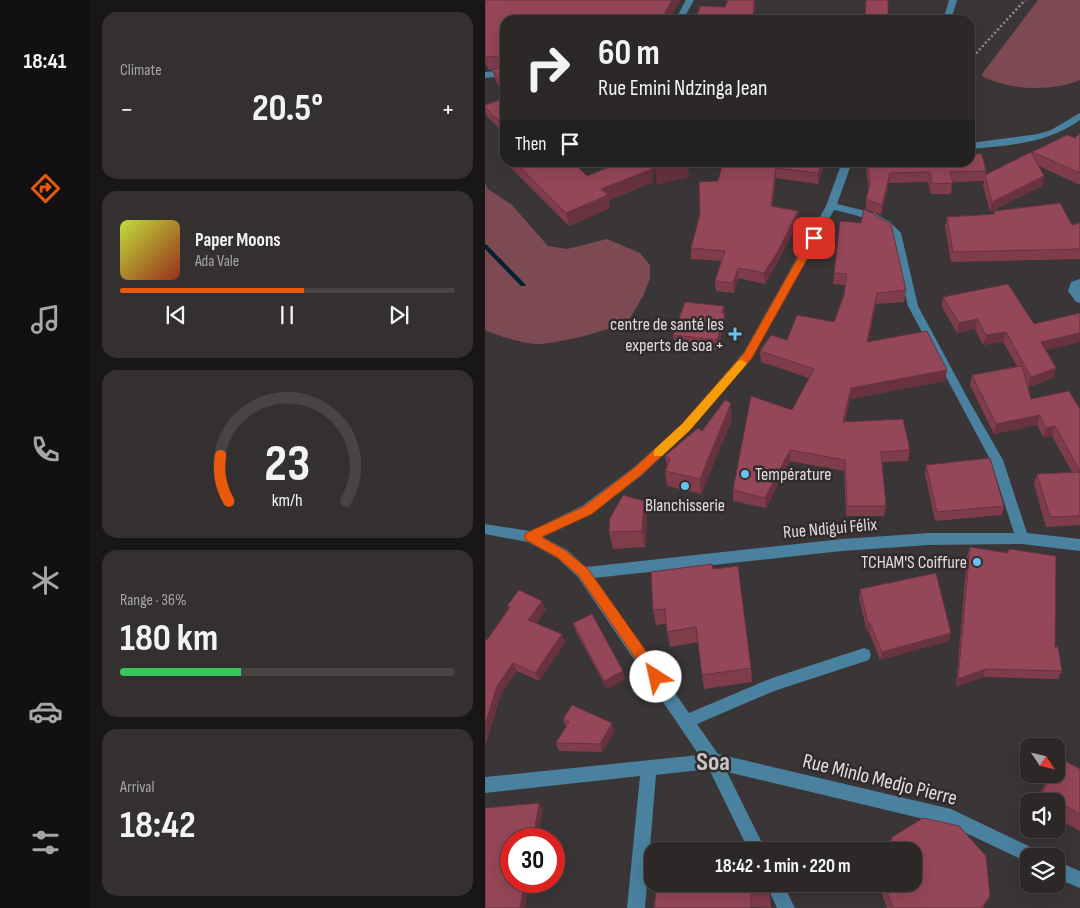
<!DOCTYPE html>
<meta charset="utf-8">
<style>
body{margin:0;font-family:"Sofia Sans Condensed",sans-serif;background:#343030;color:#f1f3f6;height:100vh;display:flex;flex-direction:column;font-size:19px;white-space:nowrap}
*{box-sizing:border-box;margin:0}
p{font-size:16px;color:#a6a6a8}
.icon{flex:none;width:28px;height:28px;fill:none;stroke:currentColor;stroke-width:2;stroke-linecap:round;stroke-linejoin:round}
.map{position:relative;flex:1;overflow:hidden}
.panel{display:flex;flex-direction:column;gap:12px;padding:12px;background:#181616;width:395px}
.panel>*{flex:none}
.guide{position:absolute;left:15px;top:15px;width:475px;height:152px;border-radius:15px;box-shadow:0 5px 20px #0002,0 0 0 1px #484445;background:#2c2828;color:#f1f3f6;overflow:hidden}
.needle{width:32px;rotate:125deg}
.buttons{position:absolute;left:535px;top:738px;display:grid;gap:10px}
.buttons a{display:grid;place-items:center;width:45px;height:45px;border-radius:10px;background:#2c2828;box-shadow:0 5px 20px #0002,0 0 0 1px #484445;font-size:25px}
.speed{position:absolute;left:15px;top:828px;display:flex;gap:10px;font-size:25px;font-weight:700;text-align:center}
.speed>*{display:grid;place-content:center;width:65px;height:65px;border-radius:50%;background:#2c2828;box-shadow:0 5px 20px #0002,0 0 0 1px #484445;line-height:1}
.speed .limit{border:8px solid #d22;background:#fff;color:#111}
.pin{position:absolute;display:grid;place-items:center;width:42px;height:42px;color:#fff;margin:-21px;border-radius:10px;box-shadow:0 2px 8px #0006}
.me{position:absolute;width:55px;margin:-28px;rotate:325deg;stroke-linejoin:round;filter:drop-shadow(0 0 4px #0008)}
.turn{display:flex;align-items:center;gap:18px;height:105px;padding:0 15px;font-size:22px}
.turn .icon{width:65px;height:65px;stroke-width:2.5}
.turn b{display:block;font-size:35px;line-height:42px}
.then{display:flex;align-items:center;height:48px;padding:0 15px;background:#0003;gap:10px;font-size:19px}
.big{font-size:38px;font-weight:700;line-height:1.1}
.panel .card{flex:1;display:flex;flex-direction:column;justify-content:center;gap:8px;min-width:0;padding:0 18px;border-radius:15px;background:#343030}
.panel .dial{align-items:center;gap:0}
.dial svg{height:130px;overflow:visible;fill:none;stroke:#484445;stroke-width:7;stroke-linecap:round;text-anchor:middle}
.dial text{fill:#f1f3f6;stroke:none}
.song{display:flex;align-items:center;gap:15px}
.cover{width:60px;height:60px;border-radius:8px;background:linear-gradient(135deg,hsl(70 70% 55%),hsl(10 70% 35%))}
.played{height:5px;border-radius:2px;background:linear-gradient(90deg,#ea580c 55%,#484445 55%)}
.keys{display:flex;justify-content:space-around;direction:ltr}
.heat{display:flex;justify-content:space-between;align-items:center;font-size:28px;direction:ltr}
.charge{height:8px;border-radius:4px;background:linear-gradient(90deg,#34c759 36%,#484445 0)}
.trip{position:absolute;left:159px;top:842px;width:278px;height:50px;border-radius:15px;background:#2c2828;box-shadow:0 5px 20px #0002,0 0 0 1px #484445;font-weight:700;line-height:50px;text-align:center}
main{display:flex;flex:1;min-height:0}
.tabs{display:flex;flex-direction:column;width:90px;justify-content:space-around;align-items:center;background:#121010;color:#a6a6a8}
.tabs .icon{width:35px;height:35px}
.tabs .active{color:#ea580c}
.tabs b{font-size:22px;color:#f1f3f6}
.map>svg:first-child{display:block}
</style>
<main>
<nav class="tabs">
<b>18:41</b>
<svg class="icon active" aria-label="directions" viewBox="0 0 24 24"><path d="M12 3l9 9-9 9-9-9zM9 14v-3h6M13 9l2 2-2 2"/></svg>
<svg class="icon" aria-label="music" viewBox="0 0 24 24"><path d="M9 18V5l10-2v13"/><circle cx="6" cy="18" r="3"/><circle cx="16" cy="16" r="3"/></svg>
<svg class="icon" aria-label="phone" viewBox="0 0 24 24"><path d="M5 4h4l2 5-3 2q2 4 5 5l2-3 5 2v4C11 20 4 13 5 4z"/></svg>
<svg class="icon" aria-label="climate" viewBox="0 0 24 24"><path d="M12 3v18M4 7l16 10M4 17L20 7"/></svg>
<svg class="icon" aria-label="car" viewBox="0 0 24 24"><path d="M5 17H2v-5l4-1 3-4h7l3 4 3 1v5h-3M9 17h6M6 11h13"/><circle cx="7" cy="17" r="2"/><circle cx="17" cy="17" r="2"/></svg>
<svg class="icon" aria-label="filters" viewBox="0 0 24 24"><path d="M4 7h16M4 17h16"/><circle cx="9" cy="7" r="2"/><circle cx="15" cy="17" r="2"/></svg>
</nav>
<section class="panel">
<div class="card"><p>Climate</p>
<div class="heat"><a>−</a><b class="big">20.5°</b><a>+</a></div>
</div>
<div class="card">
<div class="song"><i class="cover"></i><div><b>Paper Moons</b><p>Ada Vale</p></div></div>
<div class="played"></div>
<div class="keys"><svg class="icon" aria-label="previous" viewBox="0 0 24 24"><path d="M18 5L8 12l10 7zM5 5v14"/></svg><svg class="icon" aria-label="pause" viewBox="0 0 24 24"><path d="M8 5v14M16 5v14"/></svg><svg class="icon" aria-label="next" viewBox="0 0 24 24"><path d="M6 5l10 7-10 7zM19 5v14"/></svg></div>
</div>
<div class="card dial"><svg viewBox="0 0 100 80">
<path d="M14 69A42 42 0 1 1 86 69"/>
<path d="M14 69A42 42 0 0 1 9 41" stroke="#ea580c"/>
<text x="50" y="56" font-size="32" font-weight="700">23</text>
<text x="50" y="72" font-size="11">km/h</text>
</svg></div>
<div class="card"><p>Range · 36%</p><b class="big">180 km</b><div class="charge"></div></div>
<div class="card"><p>Arrival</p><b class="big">18:42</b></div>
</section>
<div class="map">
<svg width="595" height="908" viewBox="0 0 595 908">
<rect width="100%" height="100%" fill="#3a3536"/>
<g fill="#7d4a54">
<path d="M553,0h42v80c-29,12 -68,10 -97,-3l-1,-3z"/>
<path d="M0,183l3,6 24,16 36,41 19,3 40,-10 33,14 10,12v13l-6,16 -16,28c-27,10 -58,19 -87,22 -14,1 -43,-8 -56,-14z"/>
</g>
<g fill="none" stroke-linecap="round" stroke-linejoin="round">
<path fill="#062230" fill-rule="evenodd" d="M0,244l2,1 38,39 1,1 -1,1h-4l-36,-37z"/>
<path stroke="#928e8f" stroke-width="2.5" stroke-dasharray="2 2.5" stroke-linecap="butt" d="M485,60l55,-60"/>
<g fill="#4a819f" fill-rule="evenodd">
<path d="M201,0h8l-11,20h-8z"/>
<path d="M464,0h8l-6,20h-8z"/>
<path d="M20,70v6l-20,2v-6z"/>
<path d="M595,113v7c-33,24 -71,25 -110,29v-6l68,-9 13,-4z"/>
<path d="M357,162h10l-15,42 37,9 16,9 11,11 17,73 50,93 35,61 24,73 53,6v12l-58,-7 -93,1 -87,6 -248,27 95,135 83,-35 92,-30 5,2 2,5 -2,5 -95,31 -77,33 21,30 233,55 86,41 2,6h-10v7l-80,-38 -222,-53 39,79h-17l-40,-82 -53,6 -11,133h-18l13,-132 -155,17v-16l214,-22 -121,-178 -21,-19 -29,-16 -43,-8v-10l45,7 52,-25 51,-38 49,-44 62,-72 82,-146zM349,210c22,5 40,9 57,24l17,72 83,155 23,72h-85l-87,6 -256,28 -19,-17 -24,-13 49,-23 49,-38 49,-46 62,-72z"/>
<path d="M595,279v24l-4,-1 -8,-11 3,-9z"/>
<path d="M571,861l24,10v17l-24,-10z"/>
<path d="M281,884h17l12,24h-18z"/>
</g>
</g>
<g fill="#7f3d4c">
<path d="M0,0l20,20v70l-3,1 -7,-12 -3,-10 -3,1 -4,-8z"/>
<path d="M20,98l-4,32 -15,-15 -1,-4v-6z"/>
<path d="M595,133v52l-41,-19 5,10 -2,10 -52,26 -7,-27 1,-4 -32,1 -1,12h-20l-3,-12 -39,1 -8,32 -15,-6v-10l3,-9 -3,-18 1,-10 119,9v4l46,-22v-1l43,-14z"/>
<path d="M25,162h63l14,14 66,6 -44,18 1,8 -41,18 -57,-57z"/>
<path d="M238,162h102l-7,22 -42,-6 -4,28 26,16 -21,41 -12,21 -27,-6 -4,15 -18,-2 -1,-10 6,-20 -30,-2v-11l27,-67z"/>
<path d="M509,211l78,14 8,-2v36l-129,3 -6,-35 2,-10 47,-3z"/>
<path d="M355,221l66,69 -2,12 -28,2 -8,38 77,39 -95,18 -5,23 65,28 -2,11 -26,1 4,44 -2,10h-38l-2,-45 -54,-10 -24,47 -33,-7v-11l59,-80 17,-32 -48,-16 -1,-11 74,-29 10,-27 1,-10 -12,-1 1,-11z"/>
<path d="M458,297l91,27 46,-11v29l-34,8 10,18 -3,10 -25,9 3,12 49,10v116l-34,2 -12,-43 3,-10 35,-2 -20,-36 -9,1 -6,-12 -43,9 -24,-49 2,-10 45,-9 -14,-24 -20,3 -8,-16 -18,4 -15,-26z"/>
<path d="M239,306l1,18 -8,26 -42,-5 -2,-10z"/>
<path d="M247,419l-31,75 -34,-8 -2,-15 2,-5 -2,-10 37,-25z"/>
<path d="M441,465l78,41 -2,9 -67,6 -10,-47z"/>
<path d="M159,501l3,17 -2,29 -32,2 -4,-17z"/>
<path d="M485,547l37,6 2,-4 46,98 7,24 -4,8 -75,-2 -27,10 11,-131z"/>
<path d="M228,569l38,99 1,14 -48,7 -6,-47 -28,5 -4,-23 -10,1 -3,-15z"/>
<path d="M375,589l91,44 -2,8 -69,19 -11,-28h-2l-8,-34z"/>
<path d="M22,606l39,4 -10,13 29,20 -26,38 -22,-10 -16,23 -16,53v-108l2,1 22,-31z"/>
<path d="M88,623l50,48 2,8 -18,10 -31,-57z"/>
<path d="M78,719l52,12 -13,21 -43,-1 -3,-8 10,-16z"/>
<path d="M573,757l22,12v62l-24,-13v-17h-19l12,-27h7v-13z"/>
<path d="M172,884l113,10 1,14 -19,-1z"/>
<path d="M393,884h35l77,12 -7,12h-96z"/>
</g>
<g fill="#68323e">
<path d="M187,0h8l-11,20h-8z"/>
<path d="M269,0h2l-1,4 -1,16h-1z"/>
<path d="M20,80v10l-3,1 -3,-10z"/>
<path d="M20,117v11l-4,2 -3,-10z"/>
<path d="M167,162h2l-1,20 -44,18 1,8 -41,18 -3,-13 35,-24z"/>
<path d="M199,162h4l1,15 -32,8 -2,-16z"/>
<path d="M337,162h3l-7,22v-11z"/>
<path d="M291,168v10l-5,39v-11z"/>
<path d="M405,173l-1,10 -8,32 1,-10z"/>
<path d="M559,176l-2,10 -52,26 2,-10z"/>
<path d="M313,211v11l-21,41 -12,21 -1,-11z"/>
<path d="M253,268v10l-4,15 -1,-10z"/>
<path d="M392,293l-1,11 -10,49 1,-11z"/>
<path d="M239,306l1,18 -8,26v-10z"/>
<path d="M492,319l-2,10 -18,4 2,-10z"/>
<path d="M521,332l-3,10 -20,3 3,-10z"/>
<path d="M595,333v9l-42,10 3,-10z"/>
<path d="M571,368l-3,10 -25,9 3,-10z"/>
<path d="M462,370l-2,11 -95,18 -7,34v-11l8,-34z"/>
<path d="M246,403l1,16 -31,75 -1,-15z"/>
<path d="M555,415l-3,10 -43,9 2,-10z"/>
<path d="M570,426l-3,10 -9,1 3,-9z"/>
<path d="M305,450v11l-24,47 -1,-10z"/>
<path d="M159,501l3,17 -2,29 -3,-16z"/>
<path d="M57,601l4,9 -14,18 -4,-8z"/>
<path d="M383,623h2l-1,9h-2z"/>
<path d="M466,633l-2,8 -69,19 2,-8z"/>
<path d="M77,634l3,9 -26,38 -4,-8z"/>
<path d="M28,663l4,8 -16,23 -16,53v-22l12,-39z"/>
<path d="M501,669l-3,8 -27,10 2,-8z"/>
<path d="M138,671l2,8 -18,10 -3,-8z"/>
<path d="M127,723l3,8 -13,21 -2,-8z"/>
<path d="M54,803l4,7 -5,29h-5z"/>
<path d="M40,881h5l-5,27h-5z"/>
</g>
<g fill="#944758" stroke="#68323e">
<path d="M0,0h187l-11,20h-156v34h-3l1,2 -17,1 -1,-2z"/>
<path d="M243,0h26l-1,20h-57l4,-14 25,1z"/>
<path d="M381,0h22v20h-23z"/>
<path d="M19,59l1,1v20l-6,1 -7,-12 12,-1z"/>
<path d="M20,98v19l-7,3 -13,-13v-2z"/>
<path d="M595,133v40l-48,-21 35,-17 8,3z"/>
<path d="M546,152l13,24 -52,26 -7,-27z"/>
<path d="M485,154h12l4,17 -36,1 3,11 -21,1 -2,-12 -40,1 -8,32 -16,-6 4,-15 -3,-22h103z"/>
<path d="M30,162h58l14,14 35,-14h30v7l-51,20 7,6 -42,18z"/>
<path d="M172,162h27l-29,7z"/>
<path d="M238,162h99l-4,11 -42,-5 -5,38 27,5 -21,42 -13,20 -26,-5 -5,15 -18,-2 10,-30 -34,-3 9,-34 -1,-32 19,-1z"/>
<path d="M575,203l12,22 8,-2v26l-127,3 -6,-35 48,-3 -1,-3z"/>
<path d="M379,209l27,15 15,66 -29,3 -10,49 60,-11 20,39 -96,18 -8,34 60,-3 7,31 -29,2 5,54h-39l-2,-46 -55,-10 -25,48 -32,-8 18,-94 41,14 22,-41 -54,-18 11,-16 16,5 10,-25 37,7 10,-27 3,-21 -13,-1 6,-52 21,2z"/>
<path d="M523,284l26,40 46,-11v20l-39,9 15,26 -25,9 -25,-45 -20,3 -9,-16 -18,4 -16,-26z"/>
<path d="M200,302l39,4 -2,7 3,1 -8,26 -44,-5z"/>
<path d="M537,366l9,33 38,-8 11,18v62l-25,-45 -9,2 -6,-13 -44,9 -24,-49z"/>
<path d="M240,400l6,3 -31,76 -35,-8 5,-12 -5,-3 33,-28 4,3z"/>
<path d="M505,458l14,48 -67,6 -11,-47z"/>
<path d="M595,472v44l-30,1 -13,-43z"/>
<path d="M138,495l21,6 -2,30 -33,1 1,-14z"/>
<path d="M485,547l38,6 1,-4 47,7 -1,91h3l4,24 -76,-2 -28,10z"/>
<path d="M227,564l1,5 25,-3 13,102 -49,7 -6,-48 -29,5 -2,-23 -12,1 -2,-38z"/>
<path d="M451,573l15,60 -69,19 -12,-29h-2l-8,-34z"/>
<path d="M34,590l23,11 -14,19 34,14 -27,39 -22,-10 -16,23 -12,39v-86l2,1 23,-33 -3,-1z"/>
<path d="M107,614l31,57 -19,10 -31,-58z"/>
<path d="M87,705l40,18 -12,21 -44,-1 13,-21 -6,-3z"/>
<path d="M573,757l22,12v45l-38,-21 9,-19h5v-12z"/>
<path d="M54,803l-6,36h-22v42h14l-5,27h1h-36v-100z"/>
<path d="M438,818l36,8 27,30 4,40 -9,12h-88l-9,-24h29v-33h-26l5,-14z"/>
<path d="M172,884h106l7,10h-19v14h-97z"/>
</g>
<path fill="#ea580c" stroke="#983908" d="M329,235l5,3 -67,120 -62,72 -49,45 -49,39 -50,23 24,14 22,18 73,103 2,5 -2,4 -5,2 -5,-2 -72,-105 -21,-18 -32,-18 -2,-3 2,-4 57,-26 50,-38 49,-45 62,-71 65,-115z"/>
<path fill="#f59e0b" d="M256,360l6,3 -2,3 -55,64 -28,26h-8v-6l28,-26 56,-63z"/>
<g fill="#6cc3f2" stroke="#302b2c" stroke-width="2">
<path d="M247.5 326.5h5v5h5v5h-5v5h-5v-5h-5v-5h5z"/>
<circle cx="260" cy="474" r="5"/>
<circle cx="200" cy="486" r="5"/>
<circle cx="492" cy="562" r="5"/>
</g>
<g text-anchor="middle" stroke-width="5" stroke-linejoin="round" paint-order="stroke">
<g font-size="18" fill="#e0dcdd" stroke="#302b2c" text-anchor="end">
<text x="239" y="330">centre de santé les<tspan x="239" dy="21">experts de soa +</tspan></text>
<text x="270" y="480" text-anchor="start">Température</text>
<text x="200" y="511" text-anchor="middle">Blanchisserie</text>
<text x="482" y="568">TCHAM'S Coiffure</text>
</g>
<g font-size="18" fill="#e0dcdd" stroke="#302b2c">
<text transform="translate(345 528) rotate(-5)" y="6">Rue Ndigui Félix</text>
</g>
<g font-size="21" fill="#e0dcdd" stroke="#302b2c">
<text transform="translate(395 779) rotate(14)" y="7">Rue Minlo Medjo Pierre</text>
</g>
<g font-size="26" font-weight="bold" fill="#cbc4c5" stroke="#302b2c">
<text x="228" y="770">Soa</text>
</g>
</g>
</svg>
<div class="buttons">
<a><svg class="needle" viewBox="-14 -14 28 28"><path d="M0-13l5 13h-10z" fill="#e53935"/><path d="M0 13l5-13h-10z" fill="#a6a6a8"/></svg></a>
<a><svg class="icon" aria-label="sound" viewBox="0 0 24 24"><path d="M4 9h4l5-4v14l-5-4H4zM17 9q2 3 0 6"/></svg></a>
<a><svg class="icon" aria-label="layers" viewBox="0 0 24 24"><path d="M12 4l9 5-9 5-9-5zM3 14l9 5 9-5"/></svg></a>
</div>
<div class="speed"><div class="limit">30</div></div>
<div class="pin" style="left:329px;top:238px;background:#d93025"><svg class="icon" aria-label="arrive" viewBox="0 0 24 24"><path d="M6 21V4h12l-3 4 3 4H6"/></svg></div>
<svg class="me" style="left:171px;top:677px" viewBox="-20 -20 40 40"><circle r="19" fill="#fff"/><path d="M0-13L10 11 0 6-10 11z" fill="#ea580c"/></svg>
<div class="trip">18:42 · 1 min · 220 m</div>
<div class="guide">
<div class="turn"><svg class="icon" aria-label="right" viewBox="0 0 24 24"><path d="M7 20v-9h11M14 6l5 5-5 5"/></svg><div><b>60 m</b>Rue Emini Ndzinga Jean</div></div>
<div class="then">Then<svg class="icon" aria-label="arrive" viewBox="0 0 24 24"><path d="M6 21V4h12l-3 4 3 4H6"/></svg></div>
</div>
</div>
</main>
